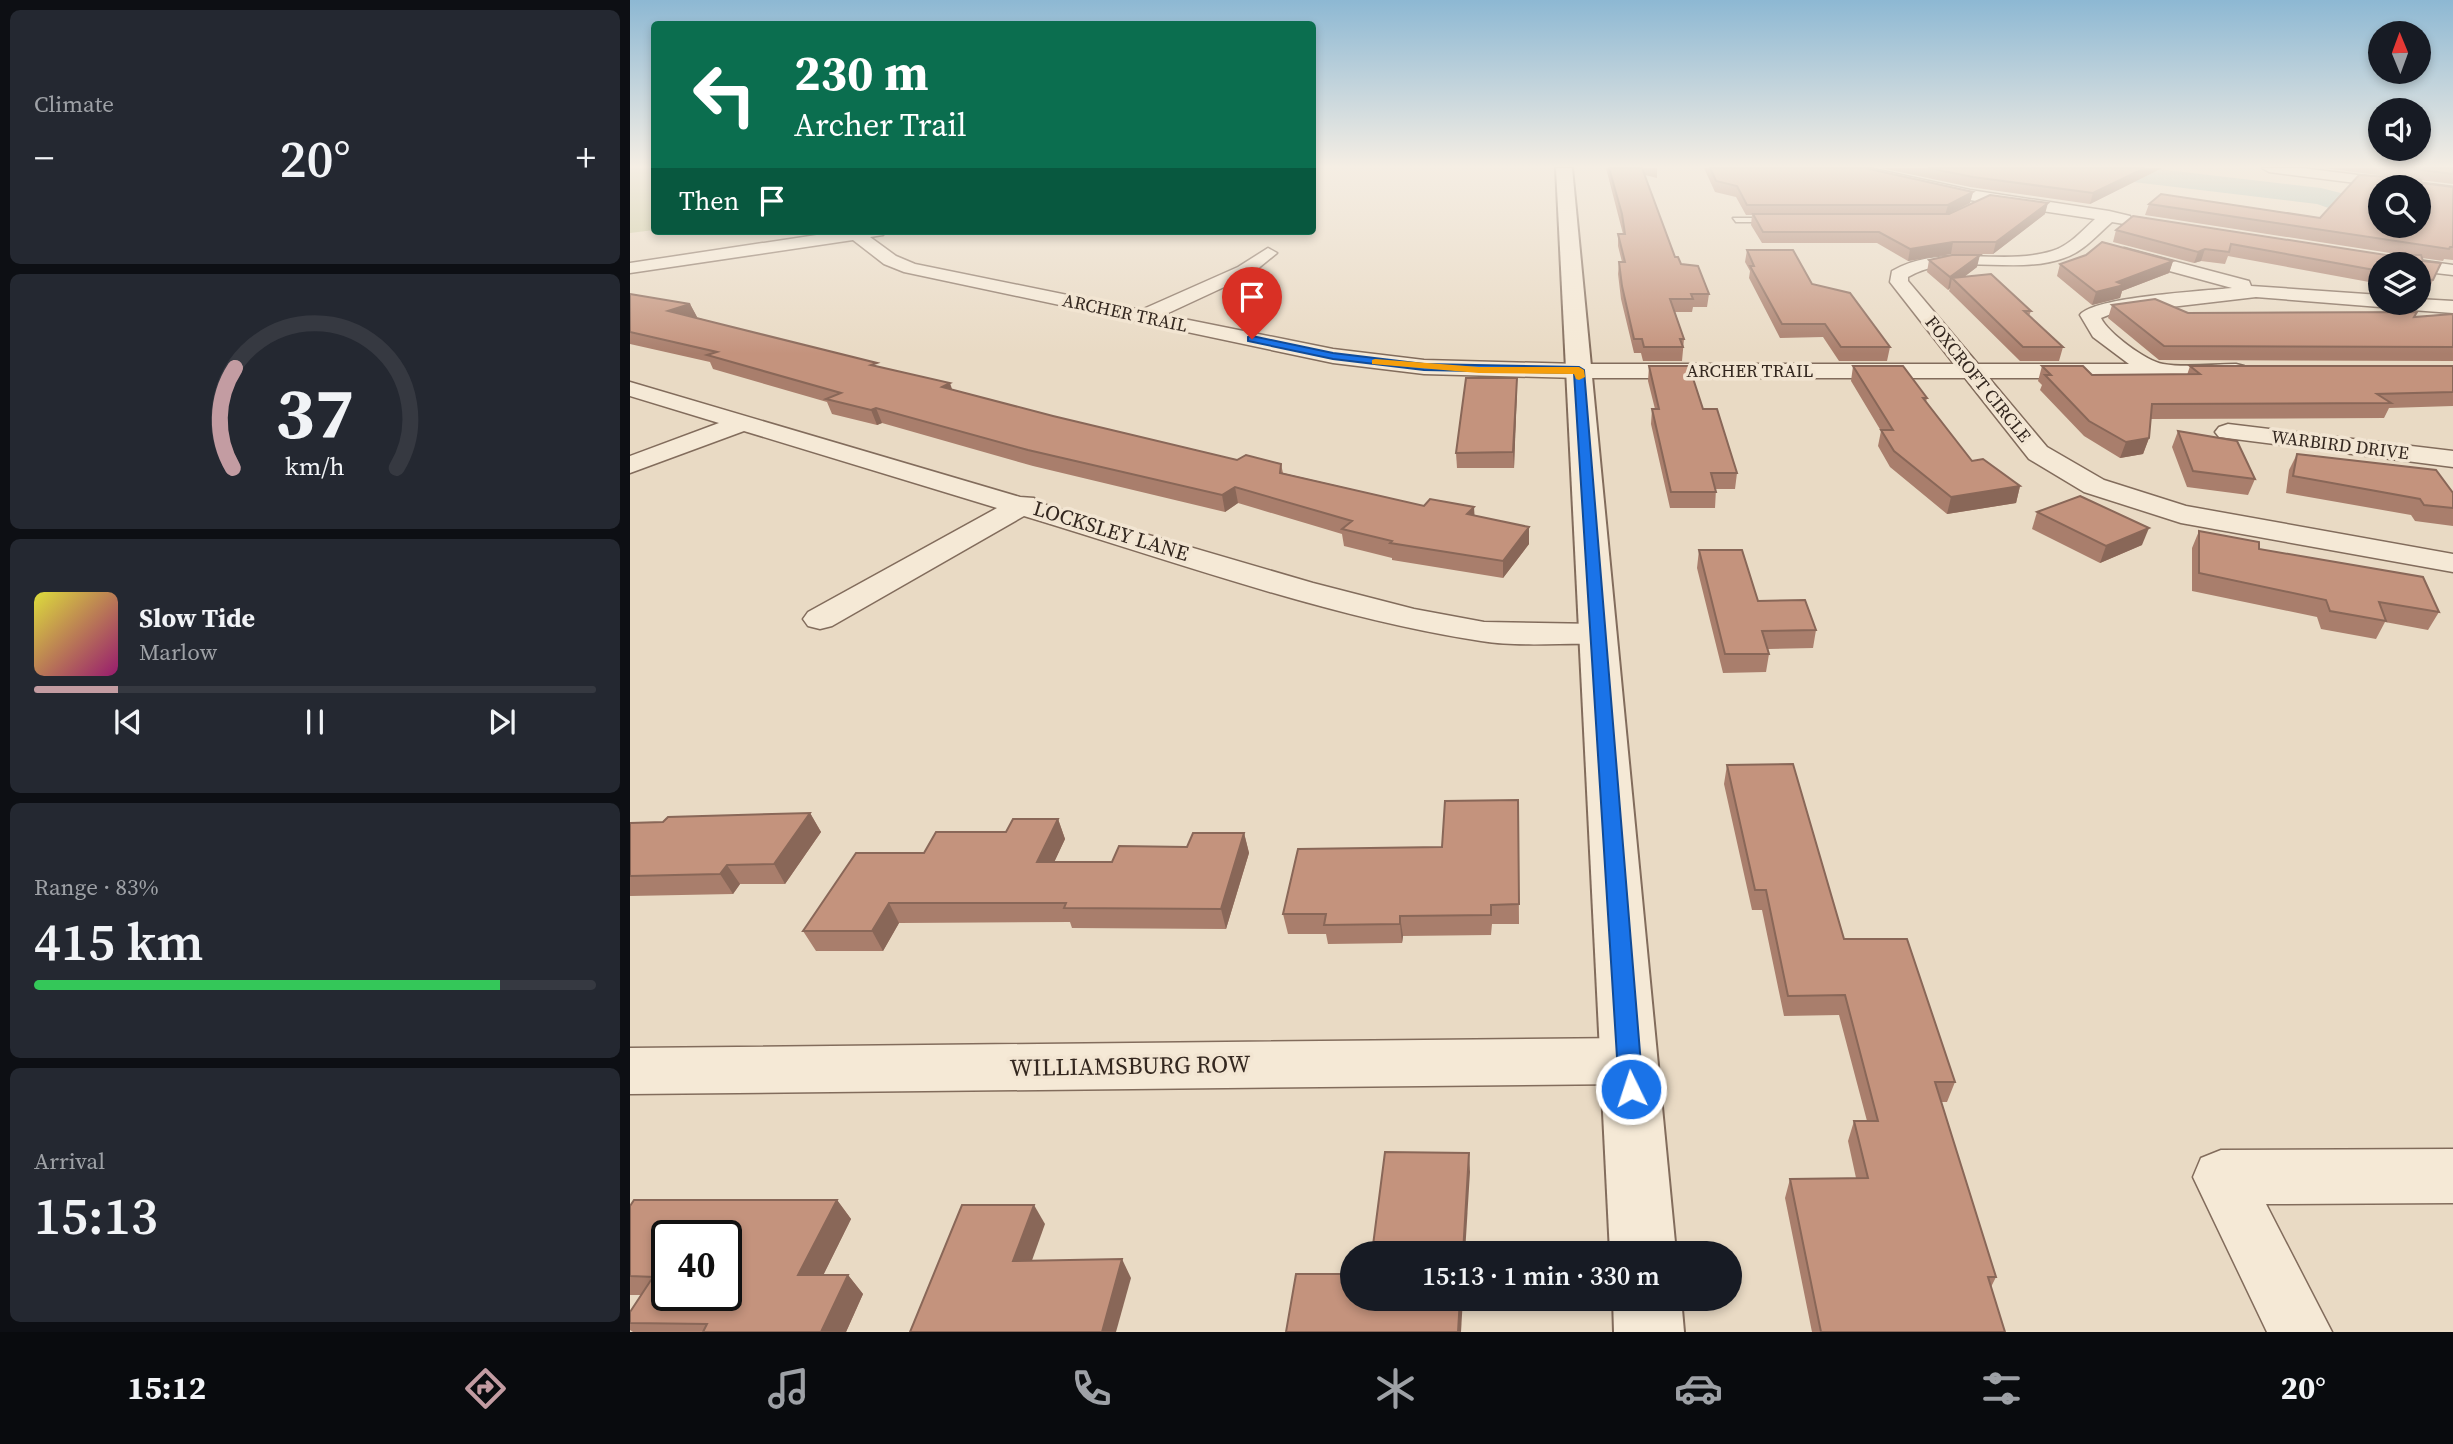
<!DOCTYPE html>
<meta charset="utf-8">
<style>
body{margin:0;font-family:"Source Serif 4",serif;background:#242831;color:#f1f3f6;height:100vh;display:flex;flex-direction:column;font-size:26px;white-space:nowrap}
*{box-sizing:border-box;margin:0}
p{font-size:23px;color:#9ea1a6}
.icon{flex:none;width:38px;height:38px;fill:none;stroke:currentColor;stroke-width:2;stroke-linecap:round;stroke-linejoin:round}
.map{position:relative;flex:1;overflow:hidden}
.panel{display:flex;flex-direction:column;gap:10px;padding:10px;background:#0d0f14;width:630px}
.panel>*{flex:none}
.guide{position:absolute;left:21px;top:21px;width:665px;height:214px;border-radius:7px;box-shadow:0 4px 10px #0003;background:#0b6e4f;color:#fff;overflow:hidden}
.needle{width:46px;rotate:359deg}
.tools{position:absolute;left:1738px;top:21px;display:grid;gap:14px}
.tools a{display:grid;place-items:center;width:63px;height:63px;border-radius:50%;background:#171b24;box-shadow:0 4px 10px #0003;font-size:35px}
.speed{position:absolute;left:21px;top:1220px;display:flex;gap:14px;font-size:35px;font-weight:700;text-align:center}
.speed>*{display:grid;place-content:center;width:91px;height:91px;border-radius:50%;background:#171b24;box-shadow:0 4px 10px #0003;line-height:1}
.speed .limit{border:4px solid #111;border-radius:10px;background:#fff;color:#111}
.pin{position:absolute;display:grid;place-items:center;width:60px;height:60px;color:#fff;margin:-72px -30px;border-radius:50% 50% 50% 0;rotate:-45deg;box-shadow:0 0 7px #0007}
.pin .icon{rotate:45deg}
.me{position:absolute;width:77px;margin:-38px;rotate:356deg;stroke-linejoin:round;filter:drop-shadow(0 0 5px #0008)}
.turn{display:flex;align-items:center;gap:24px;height:147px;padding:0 28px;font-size:32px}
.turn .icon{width:91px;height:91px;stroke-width:2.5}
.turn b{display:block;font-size:49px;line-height:60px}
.then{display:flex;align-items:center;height:66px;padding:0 28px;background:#0003;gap:14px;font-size:26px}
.big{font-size:52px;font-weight:600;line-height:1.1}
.panel .tile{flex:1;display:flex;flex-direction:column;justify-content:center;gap:10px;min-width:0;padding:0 24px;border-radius:10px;background:#242831}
.panel .dial{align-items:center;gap:0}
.dial svg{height:182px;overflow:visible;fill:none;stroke:#363941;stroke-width:7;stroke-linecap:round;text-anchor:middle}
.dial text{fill:#f1f3f6;stroke:none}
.song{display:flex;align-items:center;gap:21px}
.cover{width:84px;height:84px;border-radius:10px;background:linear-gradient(135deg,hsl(60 70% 55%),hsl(320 70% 35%))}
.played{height:7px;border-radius:4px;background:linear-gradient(90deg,#c39ca2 15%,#363941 15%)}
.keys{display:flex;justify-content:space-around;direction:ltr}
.heat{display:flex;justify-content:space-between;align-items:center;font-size:38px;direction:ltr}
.charge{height:10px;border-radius:5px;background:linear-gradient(90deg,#34c759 83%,#363941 0)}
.trip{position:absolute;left:710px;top:1241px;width:402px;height:70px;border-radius:35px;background:#171b24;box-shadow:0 4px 10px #0003;font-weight:600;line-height:70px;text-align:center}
.menu{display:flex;height:112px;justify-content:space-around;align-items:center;background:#090b0e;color:#9ea1a6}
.menu .icon{width:49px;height:49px}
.menu .current{color:#c39ca2}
.menu b{font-size:32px;color:#f1f3f6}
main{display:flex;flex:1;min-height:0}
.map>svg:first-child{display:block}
</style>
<main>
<section class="panel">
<div class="tile"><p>Climate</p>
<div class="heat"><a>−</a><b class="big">20°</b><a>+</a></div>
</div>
<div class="tile dial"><svg viewBox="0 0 100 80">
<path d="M14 69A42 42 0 1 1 86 69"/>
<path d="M14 69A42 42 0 0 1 15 25" stroke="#c39ca2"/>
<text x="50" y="56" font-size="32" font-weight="700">37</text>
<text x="50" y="72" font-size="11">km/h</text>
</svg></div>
<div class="tile">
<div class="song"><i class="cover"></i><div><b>Slow Tide</b><p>Marlow</p></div></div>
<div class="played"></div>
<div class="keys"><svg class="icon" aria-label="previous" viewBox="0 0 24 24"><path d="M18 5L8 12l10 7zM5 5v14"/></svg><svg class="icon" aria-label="pause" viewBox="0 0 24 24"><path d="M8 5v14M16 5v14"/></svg><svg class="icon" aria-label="next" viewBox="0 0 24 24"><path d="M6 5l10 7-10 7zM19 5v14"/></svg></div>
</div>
<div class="tile"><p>Range · 83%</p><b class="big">415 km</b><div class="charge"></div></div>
<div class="tile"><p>Arrival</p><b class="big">15:13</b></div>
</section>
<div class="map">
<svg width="1823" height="1332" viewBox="0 0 1823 1332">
<rect width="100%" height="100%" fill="#e9dac4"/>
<path fill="#c6c699" d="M0,168h24v62l-24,3z"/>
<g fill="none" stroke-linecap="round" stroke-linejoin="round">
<path fill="#a5bdb3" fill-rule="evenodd" d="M1440,168h79l172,20 59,15v18l-37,-8 -26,-9 -234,-28 -9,-2z"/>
<g stroke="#826c5c" stroke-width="3">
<path id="service" d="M1103,218h42l4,2 -4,2h-39z"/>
</g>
<g stroke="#826c5c" stroke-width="3">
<g id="minor">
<path d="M1214,168h25l101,22 139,21 21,5 2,3 -8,5 -12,-2c-15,13 -29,30 -48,36 -48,18 -113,-7 -156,19v4l70,83h151l-36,-27 -13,-22c13,-18 124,-24 152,-27l-114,-31 -3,-4 9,-5 125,33 2,5 129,9v8h38v-4l35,2v12l-55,-4 -10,-6 -8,4 -124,-10 -145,17 -10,4c7,15 45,43 62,46 23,4 50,0 73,0l8,2 3,5 -3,5 -8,2h-247l58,69 57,33 82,26 267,48v18l-272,-49 -97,-31 -55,-33 -64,-81h-386l-155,-4 -91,-11 -429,-91 -20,-8 -31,-24 -223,33v-10l213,-32h42l-2,4 -13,2 26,19 19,8 226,46 97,-43 30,-19 9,5 -27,22 -86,40 169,34 91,11 155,4h375l-64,-82 2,-11c50,-29 108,-4 160,-20 17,-5 30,-20 43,-32l-125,-19 -124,-29z"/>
<path d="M1632,168h40l151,19v8l-35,-4v-4h-30l-119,-15z"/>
<path d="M1788,260l35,5v10l-35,-4v-7h-9z"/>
<path d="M0,382l390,115 14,1 2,4 277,81 101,26 70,13 114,2 12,3 5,7 -5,7 -12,3c-38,-1 -80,3 -117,-3 -152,-23 -310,-81 -457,-125l-192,110 -12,3 -12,-3 -5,-7 5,-7 189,-104 -253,-77 -114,42v-17l89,-33 -89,-27z"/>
<path d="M1598,424l225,27v16l-234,-30 -4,-5 4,-5z"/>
<path d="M999,1038l18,7 8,16 -8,16 -18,7 -999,10v-46z"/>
<path d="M1823,1149v54l-187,1 66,128h-65l-74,-155 8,-19 20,-8z"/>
</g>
</g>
<g stroke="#826c5c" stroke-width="4">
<g id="tertiary">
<path d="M926,168h16l104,1085h-66z"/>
<path d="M983,1298h68l3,34h-70z"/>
</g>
</g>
<use href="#service" fill="#f5e9d6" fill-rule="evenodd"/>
<use href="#minor" fill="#f5e9d6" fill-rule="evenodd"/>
<use href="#tertiary" fill="#f5e9d6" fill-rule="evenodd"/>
</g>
<g fill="#a97e6c">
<path d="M976,168h51v10l-12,-3 30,82 34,37 -2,13h-14l-1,5h-17l9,27 -2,22h-39l-2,-8h-7l-13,-54 -3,-25 1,-12h3l-4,-16v-12h5z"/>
<path d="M1074,168h161l108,24 -3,11 -21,11h96l-52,40h-42l-43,7 -31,-18h-115l-11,-18 1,-10h-6l-10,-18 -21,-5z"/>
<path d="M1251,168h281l-72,36 -120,-17z"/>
<path d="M1694,168h129v16l-33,-4 2,3 31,4v73l-9,-1 -1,2 -21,-3 1,3 18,2 -14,30 -9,-2v-27h-38v20l-152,-28 -3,8 -24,-3 -7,2 -81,-21 3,-12 270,25h17l-258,-40 4,-11 171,14 88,-39z"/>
<path d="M1117,250l65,34 78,63 -3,14h-48l-16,-24 -43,1 -31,-60 1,-7 -5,-9z"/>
<path d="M1299,260l48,7 -13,10 67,34 -2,5 34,31 -4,14h-39l-71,-70 1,-3 -2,2 -21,-18z"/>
<path d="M1543,261l-4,12 -47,18 -2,7 -28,7 -35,-29 3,-12z"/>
<path d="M0,294l60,10 7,13h-2l183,50 74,23 101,26 184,44 44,4 2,9 141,33 50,1v9l55,28 -26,34 -111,-18v-2l-48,-12 -2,-12 -104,-31 -13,9 -192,-46 -151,-43 -5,2 -45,-11 -5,-12 -114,-33 -3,-7 -80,-18z"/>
<path d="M1482,305l76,8 226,4 39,-3v47l-294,-1 -51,-42z"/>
<path d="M1019,366l54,43 34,64 -2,16h-19l-1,19h-45l-19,-84 1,-15h3l-7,-28z"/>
<path d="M1223,366l74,32 -1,4 46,59 48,25 -4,17 -69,11 -57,-47 -12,-21 3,-15 -30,-50z"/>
<path d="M1412,366l50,9h95l3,-9h263v40l-64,2 -5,10 -234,1 -1,19 -6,16 -23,4 -36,-22 -44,-46 2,-5 -4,-4z"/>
<path d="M887,378l-3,90h-57l-1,-15z"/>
<path d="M1548,431l77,48 -7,16 -61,-8 -15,-40z"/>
<path d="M1667,454l156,39v33l-38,-5 -4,-6 -125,-22 3,-23z"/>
<path d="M1407,512l105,33 -42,18 -68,-34z"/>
<path d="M1569,531l60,18 180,63 -11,18 -43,-8 -9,17 -55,-10 -4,-12 -125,-26v-43z"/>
<path d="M1069,550l59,51 58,29 -3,18 -45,1 1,5 -3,18 -43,1 -26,-105z"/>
<path d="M1097,765l117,174 111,143 -8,20h-6l55,175 -5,10 14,45h-193l-27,-134 5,-19 66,-1 -8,-37 6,-20h13l-28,-106 -55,1 -22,-106h-10l-28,-126z"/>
<path d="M888,800l1,124h-27l-1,11 -88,1 -1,7 -74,1 -2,-10h-38l-5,-20 159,-67z"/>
<path d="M180,813l11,19 -36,52h-45l-7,10 -103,2v-73l33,-1z"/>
<path d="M428,819l7,20 -11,23h58l75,-15 57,-14 5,20 -23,76 -154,-1 -2,-6 -171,1 -16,28h-67l-13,-20 121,-78z"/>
<path d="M207,1200l14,19 -28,56h25l15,19 -17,38h-213l-3,-2v-18l11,-17h-11v-89z"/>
</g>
<g fill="#896758">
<path d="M1515,168h17l-72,36 3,-11z"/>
<path d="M1343,192l-3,11 -25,12 3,-10z"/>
<path d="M1418,203l-3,11 -52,40 3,-12z"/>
<path d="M1323,242l-2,12 -43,7 2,-12z"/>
<path d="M1575,249l-4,12 -7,2 4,-11z"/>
<path d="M1350,255l-3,12 -21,16 -4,-5 -2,10 -2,2 2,-13z"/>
<path d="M1543,261l-4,12 -47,18 -2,7 -28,7 4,-13 21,-10z"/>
<path d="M60,304l7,13 -23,7 -6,-13z"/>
<path d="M887,378v14l-3,76 -1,-16z"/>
<path d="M320,383l5,15 -13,-11z"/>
<path d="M246,408l6,15 -5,2 -6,-15z"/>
<path d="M1519,438l-6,16 -23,4 6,-16z"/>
<path d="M1390,486l-4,17 -69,11 4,-17z"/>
<path d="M605,487l3,16 -13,9 -3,-17z"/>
<path d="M844,507l1,16 -8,-9z"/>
<path d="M899,527v17l-26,34v-17z"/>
<path d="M1519,528l-7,17 -42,18 6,-17z"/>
<path d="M180,813l11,19 -36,52 -11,-20z"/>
<path d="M428,819l7,20 -20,43 -8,-20z"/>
<path d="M614,833l5,20 -23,76 -5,-20z"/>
<path d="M97,865l13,19 -7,10 -13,-20z"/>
<path d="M259,903l10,20 -16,28 -11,-20z"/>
<path d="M770,916l3,20 -1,7 -2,-19z"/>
<path d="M839,1153l1,19 -5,81h-2z"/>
<path d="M207,1200l14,19 -37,75 -16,-19z"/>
<path d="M404,1205l11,19 -20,56 -12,-19z"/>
<path d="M492,1259l9,19 -15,54h-14z"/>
<path d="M218,1275l15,19 -17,38h-25z"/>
<path d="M830,1298h3l-2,34h-3z"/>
</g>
<g fill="#c4937d" stroke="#896758" stroke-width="2" fill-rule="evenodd">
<path d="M979,168h33l33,89h3l3,7 17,2 11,28h-18l2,5h-23l14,40h-4l3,8h-39l-2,-8h-8l-12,-53 -3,-24h6l-7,-28h7l-3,-20z"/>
<path d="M1080,168h155l108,24 -25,13h-201l-10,-19 -21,-5z"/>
<path d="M1298,168h217l-52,25 -120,-16z"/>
<path d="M1776,168h47v6z"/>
<path d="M1729,175l61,4 2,4 31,4v60h-3l-1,2 -300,-45 12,-10 159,24zM1750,187h38v39h-38z"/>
<path d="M1360,195l58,8 -52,39h-43l-43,7 -31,-17h-116l-10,-18h196z"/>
<path d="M1503,216l253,39h35l2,6 18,2 -8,17 -15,-2v-14h-38v7l-149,-27 -2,8 -24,-3 -7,3 -82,-22z"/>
<path d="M1472,242l71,19 -56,21 7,3 -28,7 -36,-28 26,-9z"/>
<path d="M1117,250h46l19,34 38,9 40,54h-49l-16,-23h-43l-32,-58h4z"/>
<path d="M1322,255h28l-30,22 -21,-17z"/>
<path d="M1361,274l40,37h-7l39,36h-40l-71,-69z"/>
<path d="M0,294l60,10 -22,7 209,52 -6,2 79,18 -8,4 111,29 184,44 9,-5 35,9 -1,9 144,33 6,-7 44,8 -7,7 62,13 -26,34 -113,-18 2,-2 -50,-12 10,-8 -117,-34 -13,8 -194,-45 -152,-42 -5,2 -45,-11 15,-6 -134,-38 10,-3 -87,-20z"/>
<path d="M1525,299l33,14 229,-1 -3,5 39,-3v33l-289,-1 -52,-41z"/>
<path d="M1019,366h40l14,43h14l20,64h-26l5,19h-45l-19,-83h7z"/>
<path d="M1223,366h50l24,32h-4l49,63 11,-2 37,27 -69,11 -57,-46 -13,-21h12z"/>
<path d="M1412,366h41l9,9 108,-1 -10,-8h263v26l-76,2 14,9 -239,1 -3,34 -23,4 -37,-21 -44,-46h6z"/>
<path d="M836,378h51l-4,74 -57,1z"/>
<path d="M1548,431l59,10 18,38 -62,-8z"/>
<path d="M1667,454l139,16 17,23v15l-29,-3 -4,-6 -127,-23z"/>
<path d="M1450,496l69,32 -43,18 -69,-34z"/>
<path d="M1569,531l60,11v7l164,28 16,35 -60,-10 7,19 -56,-10 -4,-11 -127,-27z"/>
<path d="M1069,550h43l16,51 47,-1 11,30 -54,1 7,23h-44z"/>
<path d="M1163,764l51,175h63l48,143h-20l61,195h-8l17,55h-184l-31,-153 78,-1 -14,-57h24l-33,-126 -57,1 -22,-106h-11l-28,-125z"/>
<path d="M888,800l1,104 -28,1v10l-91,1v8l-76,1 2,-11h-43l15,-65 144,-2 3,-46z"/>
<path d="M180,813l-36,51 -47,1 -7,9 -90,2v-53l33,-1 5,-5z"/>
<path d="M383,819h45l-21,43h75l7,-16 68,1 6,-14h51l-23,76 -157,-1 2,-5h-177l-17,28h-69l53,-78h68l12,-21h70z"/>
<path d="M755,1152l84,1 -6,100h-91z"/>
<path d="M4,1200h203l-39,75h50l-27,57h-118l4,-8 -77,-1v-11l23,-35 -23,-1v-70zM37,1236h59v59h-59z"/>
<path d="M332,1205h72l-21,56 109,-2 -20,73h-192z"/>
<path d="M666,1274h57v24h107l-2,34h-172z"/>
</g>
<linearGradient id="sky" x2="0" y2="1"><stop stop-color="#8db8d3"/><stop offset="0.47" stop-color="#f5eee4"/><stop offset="1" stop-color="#f5eee4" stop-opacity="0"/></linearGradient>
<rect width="1823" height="354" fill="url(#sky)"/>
<path fill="#1a73e8" stroke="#114b97" stroke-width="2" d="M622,336l81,17 91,11 155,3 5,3 59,719 -3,8 -9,3 -8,-3 -4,-8 -45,-716 -150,-3 -91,-11 -85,-18v-4z"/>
<path fill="#f59e0b" d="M745,359l104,8h100l5,3 1,7 -6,3 -3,-1 -2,-5 -95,-1 -107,-9v-4z"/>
<g text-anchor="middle" stroke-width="7" stroke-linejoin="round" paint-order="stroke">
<g font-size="18" fill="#33271f" stroke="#f2e5d2">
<text transform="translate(495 313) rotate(12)" y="6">ARCHER TRAIL</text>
<text x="1120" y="377">ARCHER TRAIL</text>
<text transform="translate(1348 379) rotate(51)" y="6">FOXCROFT CIRCLE</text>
<text transform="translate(1710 445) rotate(7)" y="6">WARBIRD DRIVE</text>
</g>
<g font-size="21" fill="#33271f" stroke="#f2e5d2">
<text transform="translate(481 531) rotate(17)" y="7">LOCKSLEY LANE</text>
</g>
<g font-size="24" fill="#33271f" stroke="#f2e5d2">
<text transform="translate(500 1066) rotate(-1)" y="8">WILLIAMSBURG ROW</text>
</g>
</g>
</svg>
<div class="tools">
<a><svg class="needle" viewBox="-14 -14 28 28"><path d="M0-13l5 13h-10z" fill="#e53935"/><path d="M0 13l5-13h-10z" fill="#9ea1a6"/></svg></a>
<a><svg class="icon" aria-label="sound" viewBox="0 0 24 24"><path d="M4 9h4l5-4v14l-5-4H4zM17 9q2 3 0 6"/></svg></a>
<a><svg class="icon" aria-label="search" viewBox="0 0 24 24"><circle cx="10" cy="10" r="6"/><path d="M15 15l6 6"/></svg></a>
<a><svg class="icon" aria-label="layers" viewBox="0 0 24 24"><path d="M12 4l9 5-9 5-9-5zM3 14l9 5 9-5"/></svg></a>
</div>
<div class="speed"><div class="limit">40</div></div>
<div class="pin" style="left:622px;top:339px;background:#d93025"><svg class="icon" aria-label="arrive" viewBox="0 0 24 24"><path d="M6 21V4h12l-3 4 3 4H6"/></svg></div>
<svg class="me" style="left:1001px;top:1089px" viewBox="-20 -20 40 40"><circle r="17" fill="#1a73e8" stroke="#fff" stroke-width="3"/><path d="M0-11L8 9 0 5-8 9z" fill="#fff"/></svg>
<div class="trip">15:13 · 1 min · 330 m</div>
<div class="guide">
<div class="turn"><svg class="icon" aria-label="left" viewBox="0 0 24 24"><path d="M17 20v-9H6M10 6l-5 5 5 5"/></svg><div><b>230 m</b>Archer Trail</div></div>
<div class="then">Then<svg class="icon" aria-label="arrive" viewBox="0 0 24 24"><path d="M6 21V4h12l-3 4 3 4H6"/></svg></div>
</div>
</div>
</main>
<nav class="menu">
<b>15:12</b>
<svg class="icon current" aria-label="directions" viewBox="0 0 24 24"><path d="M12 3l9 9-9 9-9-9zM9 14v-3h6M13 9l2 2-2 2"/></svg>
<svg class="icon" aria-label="music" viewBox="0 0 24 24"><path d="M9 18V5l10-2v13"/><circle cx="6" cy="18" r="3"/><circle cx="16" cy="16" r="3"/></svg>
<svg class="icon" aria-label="phone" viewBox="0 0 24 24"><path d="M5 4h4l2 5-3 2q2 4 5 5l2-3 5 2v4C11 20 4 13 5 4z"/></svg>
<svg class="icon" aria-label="climate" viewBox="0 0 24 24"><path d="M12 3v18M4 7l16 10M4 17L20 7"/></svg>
<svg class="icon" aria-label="car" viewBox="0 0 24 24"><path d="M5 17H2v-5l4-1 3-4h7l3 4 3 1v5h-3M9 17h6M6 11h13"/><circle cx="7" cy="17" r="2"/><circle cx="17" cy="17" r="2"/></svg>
<svg class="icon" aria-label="filters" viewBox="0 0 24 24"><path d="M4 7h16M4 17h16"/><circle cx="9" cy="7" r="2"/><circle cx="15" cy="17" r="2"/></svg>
<b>20°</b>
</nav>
